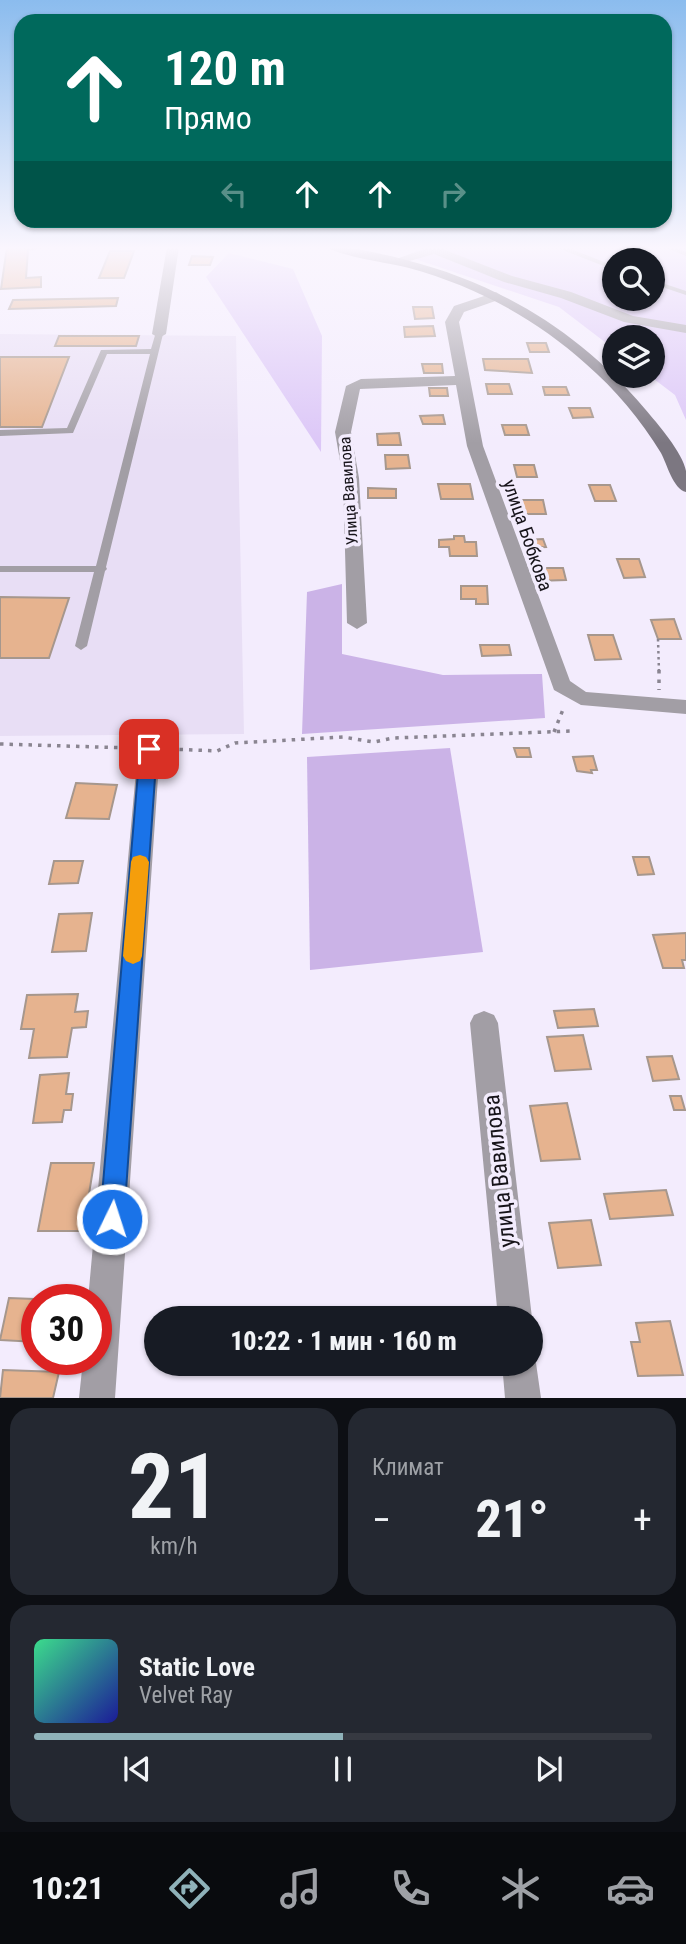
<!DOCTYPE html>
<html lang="ru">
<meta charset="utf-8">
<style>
body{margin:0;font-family:"Roboto Condensed",sans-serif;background:#242831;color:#f1f3f6;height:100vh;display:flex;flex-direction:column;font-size:26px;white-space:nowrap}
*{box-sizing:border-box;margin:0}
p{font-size:23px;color:#9ea1a6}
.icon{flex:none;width:38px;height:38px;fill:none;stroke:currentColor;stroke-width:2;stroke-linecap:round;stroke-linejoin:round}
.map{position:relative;height:1398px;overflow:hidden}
.sheet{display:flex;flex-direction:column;gap:10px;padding:10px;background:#0d0f14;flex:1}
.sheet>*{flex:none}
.top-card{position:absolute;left:14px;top:14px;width:658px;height:214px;border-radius:21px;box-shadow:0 2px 5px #0004;background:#00695c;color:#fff;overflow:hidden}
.fabs{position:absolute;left:602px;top:248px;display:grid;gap:14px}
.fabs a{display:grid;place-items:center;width:63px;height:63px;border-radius:50%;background:#171b24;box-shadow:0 2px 5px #0004;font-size:35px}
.speed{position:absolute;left:21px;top:1284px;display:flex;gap:14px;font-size:35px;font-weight:700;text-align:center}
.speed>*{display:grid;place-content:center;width:91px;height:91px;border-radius:50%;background:#171b24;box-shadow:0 2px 5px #0004;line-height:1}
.speed .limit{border:10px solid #d22;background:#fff;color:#111}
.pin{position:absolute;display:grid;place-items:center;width:60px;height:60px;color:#fff;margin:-30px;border-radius:14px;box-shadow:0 4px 10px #0006}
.me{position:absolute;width:77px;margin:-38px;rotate:4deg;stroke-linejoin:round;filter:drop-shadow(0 0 5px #0008)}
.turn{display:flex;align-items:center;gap:24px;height:147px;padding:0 35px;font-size:32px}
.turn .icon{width:91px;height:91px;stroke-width:2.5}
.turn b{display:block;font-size:49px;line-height:60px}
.lanes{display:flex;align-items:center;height:66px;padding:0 35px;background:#0003;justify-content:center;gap:35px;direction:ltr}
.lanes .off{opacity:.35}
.big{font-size:52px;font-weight:800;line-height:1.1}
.sheet .tile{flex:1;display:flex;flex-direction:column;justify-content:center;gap:10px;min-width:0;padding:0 24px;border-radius:21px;background:#242831}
.sheet .dial{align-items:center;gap:0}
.dial b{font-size:91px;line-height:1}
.song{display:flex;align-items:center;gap:21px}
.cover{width:84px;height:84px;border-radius:10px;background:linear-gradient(135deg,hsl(150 70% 55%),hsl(240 70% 35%))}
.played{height:7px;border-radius:4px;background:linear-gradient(90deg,#8fb2b9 50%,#363941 50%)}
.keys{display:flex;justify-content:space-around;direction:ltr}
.heat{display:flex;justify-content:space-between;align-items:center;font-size:38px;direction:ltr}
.sheet .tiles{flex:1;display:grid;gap:10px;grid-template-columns:1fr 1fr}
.tile:last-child{grid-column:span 2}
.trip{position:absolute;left:144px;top:1306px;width:399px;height:70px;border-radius:35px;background:#171b24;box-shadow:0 2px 5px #0004;font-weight:800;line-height:70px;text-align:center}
.menu{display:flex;height:112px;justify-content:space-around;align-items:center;background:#090b0e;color:#9ea1a6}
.menu .icon{width:49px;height:49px}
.menu .selected{color:#8fb2b9}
.menu b{font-size:32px;color:#f1f3f6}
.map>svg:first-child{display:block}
</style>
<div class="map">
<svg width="686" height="1398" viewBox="0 0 686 1398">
<rect width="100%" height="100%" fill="#f3ecfd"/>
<path fill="#e8def5" d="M0,334l236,2 8,398 -244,2z"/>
<g fill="#dcc7f7" fill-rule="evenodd">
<path d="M424,247h262v173l-11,-25 -25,-19h3v-38h-39v11l-55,-42 -153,-51zM614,261h39v38h-39z"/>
<path d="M229,253l64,16 29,67 -1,116 -115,-175z"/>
</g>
<g fill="#cbb3e7">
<path d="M342,584v70l101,21 99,-1 3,44 -243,16 5,-142z"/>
<path d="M450,748l33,204 -173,18 -3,-213z"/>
</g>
<g fill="#e6b38f" stroke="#a6978d" stroke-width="2">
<path d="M7,247h37l-16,3 -2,28 15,-1v10l-40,2z"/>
<path d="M110,251h24l-10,27h-25z"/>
<path d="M192,256l21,1 -3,8h-21z"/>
<path d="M118,298l-2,8 -107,3 4,-9z"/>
<path d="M413,307h19l2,11 -19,1z"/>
<path d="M433,326l2,10 -30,1 -1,-10z"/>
<path d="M59,336h80l-3,10h-81z"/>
<path d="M527,343h19l3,9h-19z"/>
<path d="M0,357h69l-27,70h-42z"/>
<path d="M483,359h45l4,14 -47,-3z"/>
<path d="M422,364h20l1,9h-19z"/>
<path d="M486,384h23l3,10h-24z"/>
<path d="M543,387h23l3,8h-24z"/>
<path d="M429,388h18l1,8h-18z"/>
<path d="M569,408h21l3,9 -20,1z"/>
<path d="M443,415l2,9h-22l-3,-8z"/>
<path d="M502,425h24l3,10h-24z"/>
<path d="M399,433l2,12h-23l-1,-11z"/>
<path d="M385,455h23l2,13 -24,1z"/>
<path d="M514,465h20l3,12h-20z"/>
<path d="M438,484h32l3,15h-32z"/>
<path d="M589,485h21l6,16h-21z"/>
<path d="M368,488l28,1v9h-28z"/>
<path d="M514,500h29l3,14h-30z"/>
<path d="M454,536h10l1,6h11l1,14h-27l-1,-9h-10v-7l15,-1z"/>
<path d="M543,539l3,8 -21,1 -2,-8z"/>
<path d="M617,559h22l6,18 -21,1z"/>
<path d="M531,568h32l3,12 -31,1z"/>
<path d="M461,586h26l1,18h-12v-5h-15z"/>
<path d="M0,597l69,1 -20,60h-49z"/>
<path d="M674,619l7,20h-23l-7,-19z"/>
<path d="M588,635h25l8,24 -26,1z"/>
<path d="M480,645h29l2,10 -29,1z"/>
<path d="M514,748h15l2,9h-14z"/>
<path d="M593,756l4,14h-6l1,3 -15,-2 -4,-14z"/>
<path d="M76,783l41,2 -8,34 -43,-1z"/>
<path d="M633,857h16l5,17 -16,1z"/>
<path d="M54,861h29l-5,22 -29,1z"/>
<path d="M92,913l-6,38 -34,1 7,-38z"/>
<path d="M686,933v27h-4l2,8h-21l-10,-33z"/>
<path d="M78,994l-3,18 13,-1 -2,16 -14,1 -5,29 -38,1 5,-29h-13l6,-34z"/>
<path d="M594,1009l4,17 -40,2 -4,-17z"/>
<path d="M583,1035l8,34 -36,2 -8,-34z"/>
<path d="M672,1056l7,23 -26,2 -6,-24z"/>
<path d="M69,1073l-3,21h7l-2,16h-7l-2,12 -29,1 7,-48z"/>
<path d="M670,1096h11l4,14h-11z"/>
<path d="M567,1103l13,56 -39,2 -11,-55z"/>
<path d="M51,1163h43l-11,68h-45z"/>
<path d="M666,1190l7,25 -63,4 -6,-25z"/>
<path d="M591,1220l10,45 -43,3 -9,-45z"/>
<path d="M9,1298l52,2h-24v42l-37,-2z"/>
<path d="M670,1321l13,54 -45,1 -7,-34h9l-4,-19z"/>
<path d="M3,1370l56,2 -6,26h-53z"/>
</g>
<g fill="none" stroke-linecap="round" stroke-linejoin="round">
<path stroke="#8a8591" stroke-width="2.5" stroke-dasharray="2.5 3.5" stroke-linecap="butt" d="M658,639l1,33"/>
<g stroke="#8a8591" stroke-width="3.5" stroke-dasharray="3.5 6" stroke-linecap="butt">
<path d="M659,670v20"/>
<path d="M554,732l10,-25"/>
<path d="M0,744l131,4"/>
<path d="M170,749l47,2 18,-8 108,-6 31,5 19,-4 179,-7"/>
</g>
<g fill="#a29ea5" fill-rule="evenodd">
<path d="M555,247h11l48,19v4z"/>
<path d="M664,247h11l11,5v4z"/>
<path d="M653,280l33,11v4l-33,-11z"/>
<path d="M156,332l7,2 -57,233 1,2 -2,2 -18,75 -6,4 -6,-4 19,-74h-94v-6h96l54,-212h-43l-34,79 -73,3v-6l67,-2 34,-78 50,-1z"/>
</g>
<g fill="#a29ea5" fill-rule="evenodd">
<path d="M167,247h12l-13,87 -7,4 -7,-4z"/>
<path d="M431,247h16l-2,3 67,26 59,16 62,24 53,9v8l-62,-11 -63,-24 -57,-16 -70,-28 -35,10 -6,-4z"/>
<path d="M496,292l6,4 -1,3 -37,13 -5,10 24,124 87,235 16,11 100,8v14l-105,-9 -27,-15 -87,-244 -11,-61 -96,4 -9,43 8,46 8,145 -10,6 -10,-6 -4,-145 -8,-46 11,-46 15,-7 94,-3 -10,-54 9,-16z"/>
<path d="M149,741l8,3 3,5 -45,649h-36l4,-38h13v-60h-8l50,-551 3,-5z"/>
<path d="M484,1011l10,4 4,8 34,295 -2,4v-4h-32l-28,-295 4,-8z"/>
<path d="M530,1350l6,13 5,35h-36l-3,-35h28z"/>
</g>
<path fill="#7c7781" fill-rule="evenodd" d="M327,247c28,0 52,6 79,13 95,24 176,74 239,149 12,14 38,44 41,62 0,6 0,14 0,21 -13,-3 -19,-28 -25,-39 -20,-33 -46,-64 -75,-89 -51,-46 -111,-78 -177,-96 -19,-5 -67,-11 -82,-21z"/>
</g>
<linearGradient id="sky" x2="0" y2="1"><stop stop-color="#8bbcee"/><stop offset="0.56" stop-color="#faf6fe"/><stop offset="1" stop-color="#faf6fe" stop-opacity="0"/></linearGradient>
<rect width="686" height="443" fill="url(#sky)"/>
<path fill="#1a73e8" stroke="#114b97" stroke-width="2" d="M149,743l8,6 -33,470 -3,8 -9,3 -8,-3 -4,-8 40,-470z"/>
<path fill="#f59e0b" d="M140,855l6,2 3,5 -7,94 -2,5 -7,3 -7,-3 -3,-5 8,-94 2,-5z"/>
<g text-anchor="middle" stroke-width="7" stroke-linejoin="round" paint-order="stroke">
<g font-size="16" fill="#161319" stroke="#f3ecfd">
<text transform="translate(348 491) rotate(-94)" y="6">Улица Вавилова</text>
</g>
<g font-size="19" fill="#161319" stroke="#f3ecfd">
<text transform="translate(528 535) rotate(71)" y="7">улица Бобкова</text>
</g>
<g font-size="23" fill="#161319" stroke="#f3ecfd">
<text transform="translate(499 1171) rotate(-96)" y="8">улица Вавилова</text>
</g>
</g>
</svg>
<div class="fabs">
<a><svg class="icon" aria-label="search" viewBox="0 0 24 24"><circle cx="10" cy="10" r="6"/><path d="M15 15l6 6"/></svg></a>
<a><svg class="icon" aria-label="layers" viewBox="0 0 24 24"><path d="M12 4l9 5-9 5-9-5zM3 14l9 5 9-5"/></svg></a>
</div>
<div class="speed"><div class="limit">30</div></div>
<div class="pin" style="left:149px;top:749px;background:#d93025"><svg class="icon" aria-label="arrive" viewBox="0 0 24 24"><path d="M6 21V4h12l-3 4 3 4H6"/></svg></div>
<svg class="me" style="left:112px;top:1219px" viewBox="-20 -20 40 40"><circle r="17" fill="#1a73e8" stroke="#fff" stroke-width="3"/><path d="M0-11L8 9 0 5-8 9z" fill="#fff"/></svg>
<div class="trip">10:22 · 1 мин · 160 m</div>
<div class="top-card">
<div class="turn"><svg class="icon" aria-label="ahead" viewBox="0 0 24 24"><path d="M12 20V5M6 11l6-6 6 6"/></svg><div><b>120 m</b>Прямо</div></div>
<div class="lanes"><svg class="icon off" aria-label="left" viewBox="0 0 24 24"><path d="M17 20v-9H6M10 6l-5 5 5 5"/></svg><svg class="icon" aria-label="ahead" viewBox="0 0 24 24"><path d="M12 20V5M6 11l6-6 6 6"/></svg><svg class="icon" aria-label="ahead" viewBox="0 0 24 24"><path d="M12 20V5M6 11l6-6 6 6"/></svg><svg class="icon off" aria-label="right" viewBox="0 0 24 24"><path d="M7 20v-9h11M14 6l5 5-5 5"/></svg></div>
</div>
</div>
<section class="sheet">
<div class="tiles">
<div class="tile dial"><b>21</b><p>km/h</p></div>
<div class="tile"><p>Климат</p>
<div class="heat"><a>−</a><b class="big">21°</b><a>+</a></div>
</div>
<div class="tile">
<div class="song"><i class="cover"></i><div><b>Static Love</b><p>Velvet Ray</p></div></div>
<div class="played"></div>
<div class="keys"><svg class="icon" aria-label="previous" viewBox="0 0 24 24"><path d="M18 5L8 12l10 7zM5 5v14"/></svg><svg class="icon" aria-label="pause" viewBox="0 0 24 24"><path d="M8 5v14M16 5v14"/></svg><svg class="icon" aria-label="next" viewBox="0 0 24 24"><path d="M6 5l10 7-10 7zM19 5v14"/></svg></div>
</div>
</div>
</section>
<nav class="menu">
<b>10:21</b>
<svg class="icon selected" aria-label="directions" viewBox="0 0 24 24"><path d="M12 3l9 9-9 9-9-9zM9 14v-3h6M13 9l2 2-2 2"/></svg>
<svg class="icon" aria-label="music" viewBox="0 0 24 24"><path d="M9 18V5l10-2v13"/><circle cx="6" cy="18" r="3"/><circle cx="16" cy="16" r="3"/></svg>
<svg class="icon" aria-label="phone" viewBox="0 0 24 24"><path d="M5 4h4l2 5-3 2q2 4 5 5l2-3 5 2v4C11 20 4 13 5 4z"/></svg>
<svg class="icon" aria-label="climate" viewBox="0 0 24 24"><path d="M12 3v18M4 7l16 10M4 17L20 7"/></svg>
<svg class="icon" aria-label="car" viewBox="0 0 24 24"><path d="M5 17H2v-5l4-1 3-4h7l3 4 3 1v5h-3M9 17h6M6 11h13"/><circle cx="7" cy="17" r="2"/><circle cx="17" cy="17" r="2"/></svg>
</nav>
